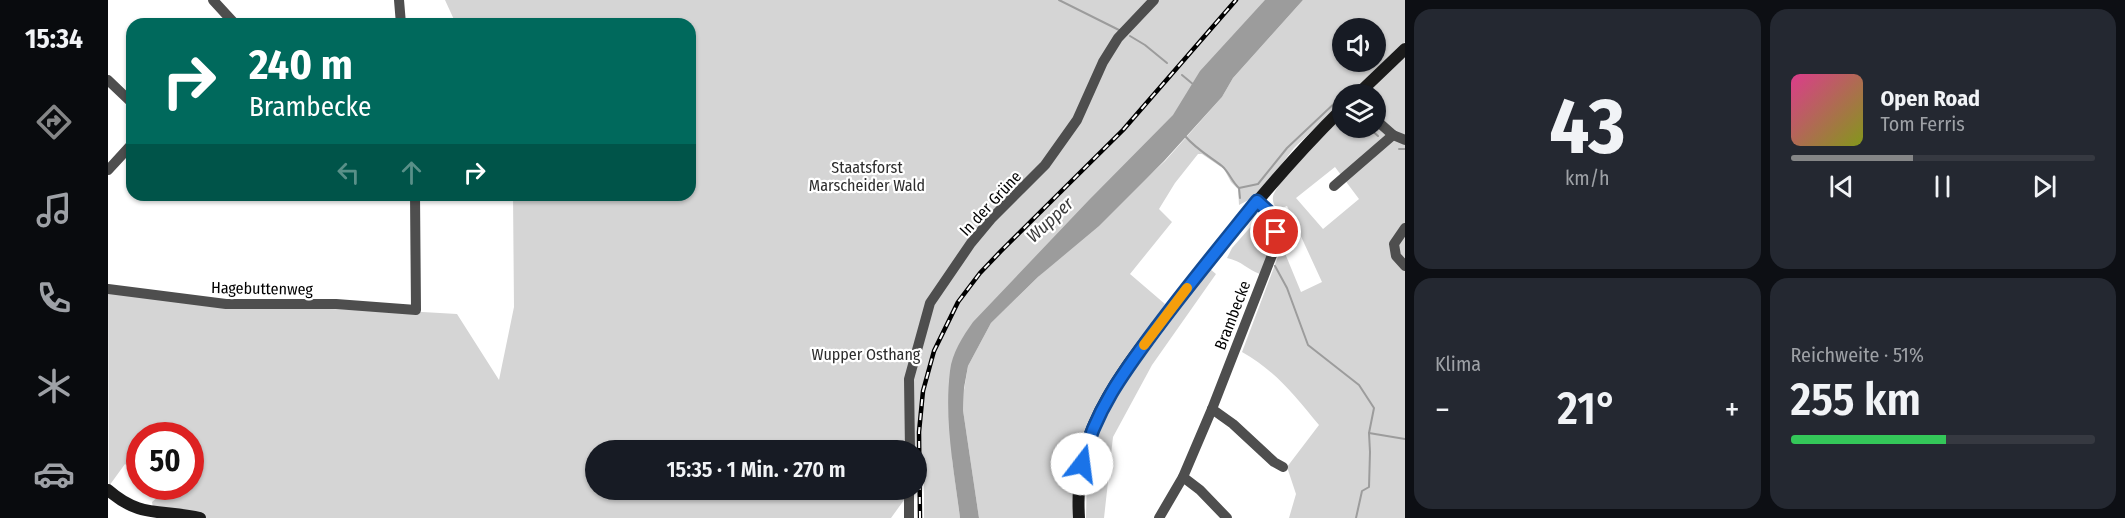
<!DOCTYPE html>
<html lang="de">
<meta charset="utf-8">
<style>
body{margin:0;font-family:"Fira Sans Condensed",sans-serif;background:#242831;color:#f1f3f6;height:100vh;display:flex;flex-direction:column;font-size:22px;white-space:nowrap}
*{box-sizing:border-box;margin:0}
p{font-size:20px;color:#9ea1a6}
.icon{flex:none;width:33px;height:33px;fill:none;stroke:currentColor;stroke-width:2;stroke-linecap:round;stroke-linejoin:round}
.map{position:relative;flex:1;overflow:hidden}
.sheet{display:flex;flex-direction:column;gap:9px;padding:9px;background:#0d0f14;width:720px}
.sheet>*{flex:none}
.banner{position:absolute;left:18px;top:18px;width:570px;height:183px;border-radius:18px;box-shadow:0 2px 4px #0004;background:#00695c;color:#fff;overflow:hidden}
.tools{position:absolute;left:1224px;top:18px;display:grid;gap:12px}
.tools a{display:grid;place-items:center;width:54px;height:54px;border-radius:50%;background:#171b24;box-shadow:0 2px 4px #0004;font-size:30px}
.speed{position:absolute;left:18px;top:422px;display:flex;gap:12px;font-size:30px;font-weight:700;text-align:center}
.speed>*{display:grid;place-content:center;width:78px;height:78px;border-radius:50%;background:#171b24;box-shadow:0 2px 4px #0004;line-height:1}
.speed .limit{border:9px solid #d22;background:#fff;color:#111}
.pin{position:absolute;display:grid;place-items:center;width:51px;height:51px;color:#fff;margin:-26px;border:3px solid #fff;border-radius:50%;box-shadow:0 2px 6px #0007}
.me{position:absolute;width:66px;margin:-33px;rotate:15deg;stroke-linejoin:round;filter:drop-shadow(0 0 4px #0008)}
.turn{display:flex;align-items:center;gap:21px;height:126px;padding:0 24px;font-size:27px}
.turn .icon{width:78px;height:78px;stroke-width:2.5}
.turn b{display:block;font-size:42px;line-height:51px}
.lanes{display:flex;align-items:center;height:57px;padding:0 24px;background:#0003;justify-content:center;gap:30px;direction:ltr}
.lanes .off{opacity:.35}
.big{font-size:45px;font-weight:600;line-height:1.1}
.sheet .card{flex:1;display:flex;flex-direction:column;justify-content:center;gap:9px;min-width:0;padding:0 21px;border-radius:18px;background:#242831}
.sheet .dial{align-items:center;gap:0}
.dial b{font-size:78px;line-height:1}
.song{display:flex;align-items:center;gap:18px}
.cover{width:72px;height:72px;border-radius:9px;background:linear-gradient(135deg,hsl(330 70% 55%),hsl(70 70% 35%))}
.played{height:6px;border-radius:3px;background:linear-gradient(90deg,#858687 40%,#363941 40%)}
.keys{display:flex;justify-content:space-around;direction:ltr}
.heat{display:flex;justify-content:space-between;align-items:center;font-size:33px;direction:ltr}
.charge{height:9px;border-radius:4px;background:linear-gradient(90deg,#34c759 51%,#363941 0)}
.sheet .tiles{flex:1;display:grid;gap:9px;grid-template-columns:repeat(2,1fr)}
.trip{position:absolute;left:477px;top:440px;width:342px;height:60px;border-radius:30px;background:#171b24;box-shadow:0 2px 4px #0004;font-weight:600;line-height:60px;text-align:center}
main{display:flex;flex:1;min-height:0}
.tabs{display:flex;flex-direction:column;width:108px;justify-content:space-around;align-items:center;background:#090b0e;color:#9ea1a6}
.tabs .icon{width:42px;height:42px}
.tabs .active{color:#858687}
.tabs b{font-size:27px;color:#f1f3f6}
.map>svg:first-child{display:block}
</style>
<main>
<nav class="tabs">
<b>15:34</b>
<svg class="icon active" aria-label="directions" viewBox="0 0 24 24"><path d="M12 3l9 9-9 9-9-9zM9 14v-3h6M13 9l2 2-2 2"/></svg>
<svg class="icon" aria-label="music" viewBox="0 0 24 24"><path d="M9 18V5l10-2v13"/><circle cx="6" cy="18" r="3"/><circle cx="16" cy="16" r="3"/></svg>
<svg class="icon" aria-label="phone" viewBox="0 0 24 24"><path d="M5 4h4l2 5-3 2q2 4 5 5l2-3 5 2v4C11 20 4 13 5 4z"/></svg>
<svg class="icon" aria-label="climate" viewBox="0 0 24 24"><path d="M12 3v18M4 7l16 10M4 17L20 7"/></svg>
<svg class="icon" aria-label="car" viewBox="0 0 24 24"><path d="M5 17H2v-5l4-1 3-4h7l3 4 3 1v5h-3M9 17h6M6 11h13"/><circle cx="7" cy="17" r="2"/><circle cx="17" cy="17" r="2"/></svg>
</nav>
<div class="map">
<svg width="1297" height="518" viewBox="0 0 1297 518">
<rect width="100%" height="100%" fill="#fff"/>
<g fill="#d5d5d5" fill-rule="evenodd">
<path d="M337,0h840l-292,312 -31,52 -10,95 8,59h-36v-57l-7,1 -1,-12h-320v39h310l-2,11 -13,18h-721l-17,-10 -1,-6 13,-11 -5,-5h30v-51h-50l-1,40 -14,-11 -16,22 -1,-194 110,15 170,3 69,4 42,66 15,-73 -1,-112h177v-171h-234z"/>
<path d="M1195,0h102v42l-55,52h-8v8l-48,46 -36,47 -19,10 -1,-16 -7,-7 -7,-13 -22,-15h-4l-23,29 -16,26 13,13 -42,52 35,30 -58,82 -18,37 -15,95h-95l-16,-108 1,-20 4,-24 23,-43 47,-46 127,-116 57,-64 11,-19zM1234,28h34v34h-34z"/>
<path d="M1297,57v461h-116l7,-24 -9,-27 32,-42c-25,-30 -42,-53 -77,-73l40,-106 19,46 21,-10 -35,-76 -10,4c-2,-4 -5,-8 -4,-13 4,-17 55,-65 69,-81v12h34v-34h-11zM1227,167l24,32 -36,30 -27,-31z"/>
<path d="M1154,214l3,2 7,16h-4v12l4,2 -12,28c-12,-4 -18,-13 -33,-16l5,-10z"/>
<path d="M1102,269l6,5 -64,91 -39,72 -9,81h-18l1,-46 12,-45 16,-31z"/>
</g>
<path fill="#9c9c9c" d="M1157,0h38l-70,78 -11,19 -58,64 -65,65 -61,51 -47,46 -23,43 -4,22 -1,22 16,108h-19c-6,-48 -16,-98 -10,-147 2,-18 13,-35 23,-49l116,-122 84,-85 27,-44z"/>
<g fill="none" stroke-linecap="round" stroke-linejoin="round">
<g stroke="#9c9c9c" stroke-width="2">
<path d="M951,0l60,30"/>
<path d="M1022,36l15,9 22,18"/>
<path d="M1074,75l12,10"/>
<path d="M1261,128l9,8"/>
<path d="M1077,136c11,13 24,20 37,30 7,6 10,16 17,22l1,10"/>
<path d="M1291,149h6"/>
<path d="M1131,188l19,-4 29,-36 52,-49"/>
<path d="M1167,266l12,22 21,57 51,40 15,23 -5,25 1,19 -1,35 -7,4 -6,27"/>
<path d="M1261,433l36,6"/>
</g>
<g stroke="#4e4e4e" stroke-width="10">
<path d="M105,0l22,24"/>
<path d="M291,0l2,24"/>
<path d="M0,80l24,23"/>
<path d="M1268,120l17,15 12,5"/>
<path d="M0,170l24,-26"/>
<path d="M1226,186l59,-51"/>
<path d="M1297,228l-11,16 2,12 9,10"/>
<path d="M0,289l118,15h110l80,6 -1,-115"/>
<path d="M1104,409l21,15 41,38 9,5"/>
<path d="M802,450l-1,-71 21,-76 41,-60 20,-24 54,-54 32,-45 26,-58 15,-24 36,-38"/>
<path d="M1075,477l17,13 27,28"/>
<path d="M801,518v-29"/>
<path d="M1051,518l24,-41 29,-68 62,-159c5,-21 -2,-34 -17,-49"/>
</g>
<g stroke="#1b1b1b" stroke-width="12">
<path d="M1250,94l47,-45"/>
<path d="M0,490c32,28 51,19 92,28"/>
<path d="M971,518c-2,-32 2,-64 15,-94 20,-47 56,-88 87,-128 51,-65 102,-129 161,-187"/>
</g>
<g stroke="#000" stroke-width="4.5">
<path id="rail" d="M812,518l-1,-86 4,-41 11,-40 24,-49 22,-29 21,-22 122,-121 113,-130"/>
</g>
<use href="#rail" stroke="#fff" stroke-width="2" stroke-dasharray="7" stroke-linecap="butt"/>
</g>
<g fill="none" stroke-linecap="round" stroke-linejoin="round">
<g stroke="#114b97" stroke-width="15">
<path id="route" d="M974,464c12,-53 44,-95 76,-138 32,-43 66,-84 99,-125l11,10 8,21"/>
</g>
<use href="#route" stroke="#1a73e8" stroke-width="10"/>
<path stroke="#f59e0b" stroke-width="10" d="M1036,345l43,-57"/>
</g>
<g text-anchor="middle" stroke-width="4.5" stroke-linejoin="round" paint-order="stroke">
<g font-size="16" fill="#2c2c2c" stroke="#fff">
<text x="759" y="173">Staatsforst<tspan x="759" dy="18">Marscheider Wald</tspan></text>
<text x="758" y="360">Wupper Osthang</text>
</g>
<g font-size="16" fill="#000" stroke="#fff">
<text transform="translate(882 203) rotate(-47)" y="6">In der Grüne</text>
<text transform="translate(154 288) rotate(1)" y="6">Hagebuttenweg</text>
<text transform="translate(1124 315) rotate(-69)" y="6">Brambecke</text>
</g>
<g font-size="18" font-style="italic" fill="#3d3d3d" stroke="#fff">
<text transform="translate(942 220) rotate(-43)" y="6">Wupper</text>
</g>
</g>
</svg>
<div class="tools">
<a><svg class="icon" aria-label="sound" viewBox="0 0 24 24"><path d="M4 9h4l5-4v14l-5-4H4zM17 9q2 3 0 6"/></svg></a>
<a><svg class="icon" aria-label="layers" viewBox="0 0 24 24"><path d="M12 4l9 5-9 5-9-5zM3 14l9 5 9-5"/></svg></a>
</div>
<div class="speed"><div class="limit">50</div></div>
<div class="pin" style="left:1168px;top:232px;background:#d93025"><svg class="icon" aria-label="arrive" viewBox="0 0 24 24"><path d="M6 21V4h12l-3 4 3 4H6"/></svg></div>
<svg class="me" style="left:974px;top:464px" viewBox="-20 -20 40 40"><circle r="19" fill="#fff"/><path d="M0-13L10 11 0 6-10 11z" fill="#1a73e8"/></svg>
<div class="trip">15:35 · 1 Min. · 270 m</div>
<div class="banner">
<div class="turn"><svg class="icon" aria-label="right" viewBox="0 0 24 24"><path d="M7 20v-9h11M14 6l5 5-5 5"/></svg><div><b>240 m</b>Brambecke</div></div>
<div class="lanes"><svg class="icon off" aria-label="left" viewBox="0 0 24 24"><path d="M17 20v-9H6M10 6l-5 5 5 5"/></svg><svg class="icon off" aria-label="ahead" viewBox="0 0 24 24"><path d="M12 20V5M6 11l6-6 6 6"/></svg><svg class="icon" aria-label="right" viewBox="0 0 24 24"><path d="M7 20v-9h11M14 6l5 5-5 5"/></svg></div>
</div>
</div>
<section class="sheet">
<div class="tiles">
<div class="card dial"><b>43</b><p>km/h</p></div>
<div class="card">
<div class="song"><i class="cover"></i><div><b>Open Road</b><p>Tom Ferris</p></div></div>
<div class="played"></div>
<div class="keys"><svg class="icon" aria-label="previous" viewBox="0 0 24 24"><path d="M18 5L8 12l10 7zM5 5v14"/></svg><svg class="icon" aria-label="pause" viewBox="0 0 24 24"><path d="M8 5v14M16 5v14"/></svg><svg class="icon" aria-label="next" viewBox="0 0 24 24"><path d="M6 5l10 7-10 7zM19 5v14"/></svg></div>
</div>
<div class="card"><p>Klima</p>
<div class="heat"><a>−</a><b class="big">21°</b><a>+</a></div>
</div>
<div class="card"><p>Reichweite · 51%</p><b class="big">255 km</b><div class="charge"></div></div>
</div>
</section>
</main>
